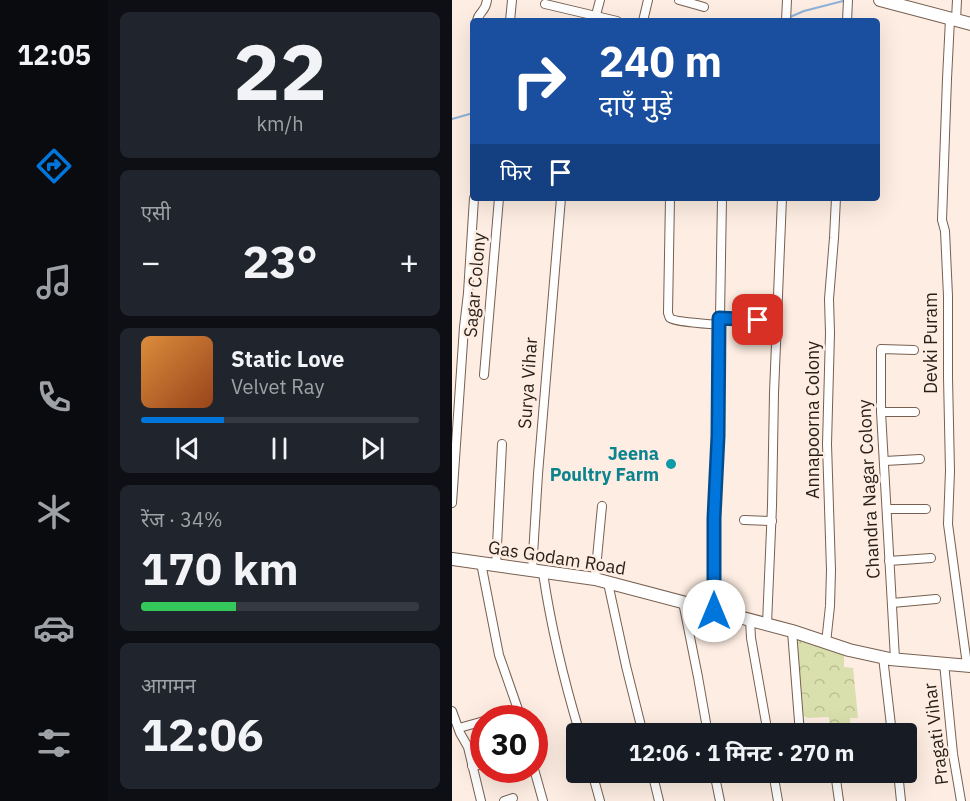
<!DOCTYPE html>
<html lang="hi">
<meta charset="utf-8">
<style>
body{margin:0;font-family:"IBM Plex Sans","Noto Sans Devanagari",sans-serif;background:#20242c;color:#f1f3f6;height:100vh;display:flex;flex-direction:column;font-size:22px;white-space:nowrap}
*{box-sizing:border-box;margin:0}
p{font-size:20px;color:#9ea1a6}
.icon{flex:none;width:33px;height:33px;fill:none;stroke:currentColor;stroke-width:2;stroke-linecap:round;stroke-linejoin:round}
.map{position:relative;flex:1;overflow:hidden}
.panel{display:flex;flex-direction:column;gap:12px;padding:12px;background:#0d0f14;width:344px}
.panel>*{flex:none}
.guide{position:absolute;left:18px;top:18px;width:410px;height:183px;border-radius:6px;box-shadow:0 6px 24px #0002;background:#1a4fa0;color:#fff;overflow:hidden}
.speed{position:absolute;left:18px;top:705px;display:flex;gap:12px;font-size:30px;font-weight:700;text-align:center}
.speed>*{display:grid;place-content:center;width:78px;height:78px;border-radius:50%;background:#171b24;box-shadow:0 6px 24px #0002;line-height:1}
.speed .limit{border:9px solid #d22;background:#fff;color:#111}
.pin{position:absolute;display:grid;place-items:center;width:51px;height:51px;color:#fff;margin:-26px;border-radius:12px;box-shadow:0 3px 9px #0006}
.me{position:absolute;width:66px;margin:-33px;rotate:0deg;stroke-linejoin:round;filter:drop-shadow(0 0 4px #0008)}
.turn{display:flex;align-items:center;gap:21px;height:126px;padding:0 30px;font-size:27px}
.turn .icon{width:78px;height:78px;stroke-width:2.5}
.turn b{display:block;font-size:42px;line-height:51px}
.then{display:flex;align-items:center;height:57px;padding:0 30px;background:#0003;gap:12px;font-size:22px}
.big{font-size:45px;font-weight:700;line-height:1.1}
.panel .widget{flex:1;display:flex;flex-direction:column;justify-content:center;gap:9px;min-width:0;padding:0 21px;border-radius:9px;background:#20242c}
.panel .dial{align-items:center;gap:0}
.dial b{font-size:78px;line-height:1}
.song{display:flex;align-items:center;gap:18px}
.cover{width:72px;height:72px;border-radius:9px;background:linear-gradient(135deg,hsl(30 70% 55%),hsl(20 70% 35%))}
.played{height:6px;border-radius:3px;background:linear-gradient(90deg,#0075dc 30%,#363941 30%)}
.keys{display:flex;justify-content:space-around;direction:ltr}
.heat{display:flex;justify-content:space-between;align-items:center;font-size:33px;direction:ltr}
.charge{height:9px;border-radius:4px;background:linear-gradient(90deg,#34c759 34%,#363941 0)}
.trip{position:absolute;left:114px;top:723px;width:351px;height:60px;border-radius:6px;background:#171b24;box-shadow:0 6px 24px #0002;font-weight:700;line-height:60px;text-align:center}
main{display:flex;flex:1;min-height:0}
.menu{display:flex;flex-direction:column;width:108px;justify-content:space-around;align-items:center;background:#090b0e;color:#9ea1a6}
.menu .icon{width:42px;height:42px}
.menu .selected{color:#0075dc}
.menu b{font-size:27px;color:#f1f3f6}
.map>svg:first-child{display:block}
</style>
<main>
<nav class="menu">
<b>12:05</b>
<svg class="icon selected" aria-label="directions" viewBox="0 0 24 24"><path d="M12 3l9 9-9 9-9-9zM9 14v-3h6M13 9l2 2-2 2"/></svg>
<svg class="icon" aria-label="music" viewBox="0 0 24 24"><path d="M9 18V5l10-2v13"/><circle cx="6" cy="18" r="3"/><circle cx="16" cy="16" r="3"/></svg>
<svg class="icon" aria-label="phone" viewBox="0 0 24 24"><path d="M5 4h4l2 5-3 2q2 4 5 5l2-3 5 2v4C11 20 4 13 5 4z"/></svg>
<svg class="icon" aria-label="climate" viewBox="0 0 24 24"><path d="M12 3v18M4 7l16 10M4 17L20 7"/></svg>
<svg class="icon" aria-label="car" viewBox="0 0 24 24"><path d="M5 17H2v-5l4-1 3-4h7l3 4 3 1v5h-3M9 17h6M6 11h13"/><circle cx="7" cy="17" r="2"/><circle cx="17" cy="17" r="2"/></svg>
<svg class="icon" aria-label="filters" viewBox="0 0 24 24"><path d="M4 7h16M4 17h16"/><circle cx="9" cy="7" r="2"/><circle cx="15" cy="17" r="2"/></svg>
</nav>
<section class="panel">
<div class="widget dial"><b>22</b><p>km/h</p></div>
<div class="widget"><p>एसी</p>
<div class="heat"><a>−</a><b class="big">23°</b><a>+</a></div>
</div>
<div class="widget">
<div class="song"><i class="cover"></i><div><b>Static Love</b><p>Velvet Ray</p></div></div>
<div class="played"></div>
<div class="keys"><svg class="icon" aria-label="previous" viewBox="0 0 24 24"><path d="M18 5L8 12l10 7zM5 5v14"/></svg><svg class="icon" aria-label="pause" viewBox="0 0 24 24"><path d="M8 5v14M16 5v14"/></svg><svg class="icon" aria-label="next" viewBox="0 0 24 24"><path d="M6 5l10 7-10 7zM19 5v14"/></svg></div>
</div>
<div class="widget"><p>रेंज · 34%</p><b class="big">170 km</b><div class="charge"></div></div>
<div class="widget"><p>आगमन</p><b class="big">12:06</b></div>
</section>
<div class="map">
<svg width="519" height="801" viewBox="0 0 519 801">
<defs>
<pattern id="park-crowns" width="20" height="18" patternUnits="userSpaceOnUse" patternTransform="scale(1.5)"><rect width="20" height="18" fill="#dae0ad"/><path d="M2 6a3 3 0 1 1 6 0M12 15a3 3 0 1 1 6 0" fill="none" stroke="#bbc094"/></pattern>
</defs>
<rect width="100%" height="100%" fill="#fdede2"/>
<path fill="url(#park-crowns)" d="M343,637l49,15v15l9,1 5,50h-8l1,15h-21l-1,-16 -21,1 -8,-4z"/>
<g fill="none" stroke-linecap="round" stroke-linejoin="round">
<g stroke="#8fb2d9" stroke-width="2">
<path d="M338,17l14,-6 39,-10"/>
<path d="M0,119l21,-6"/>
</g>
<g stroke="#776051" stroke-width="10">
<g id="street">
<path d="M227,0l25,7"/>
<path d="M93,4l72,17"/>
<path d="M144,15l4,-15"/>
<path d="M498,19l-3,60 -5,141 3,11 3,65v81l2,94 -2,53 19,141"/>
<path d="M504,20l1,-20"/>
<path d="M25,21c1,-9 9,-9 10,-21"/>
<path d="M58,21l2,-21"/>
<path d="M191,21l5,-21"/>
<path d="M334,21l1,-21"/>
<path d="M395,21l1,-21"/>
<path d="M218,198l-2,115c1,2 1,4 2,5 4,4 41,6 49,7"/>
<path d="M267,318l59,2"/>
<path d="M32,375l15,-177"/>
<path d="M429,412h34"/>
<path d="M433,461l35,-2"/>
<path d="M0,503l12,-176 4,-34 6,-95"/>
<path d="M436,509h38"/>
<path d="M292,520l28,1"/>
<path d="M437,561l42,-3"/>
<path d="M29,563l18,92 22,63"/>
<path d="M44,566l6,-122"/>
<path d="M80,571l6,-97 23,-276"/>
<path d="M91,573c8,54 21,108 37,161"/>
<path d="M143,579l7,-73"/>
<path d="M156,583l18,83 17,68"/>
<path d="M231,602l15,75 10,57"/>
<path d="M440,603l44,-4"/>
<path d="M262,611l1,-93 3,-82 4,-238"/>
<path d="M298,620l1,18 17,96"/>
<path d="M315,624l5,-118 2,-113 8,-195"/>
<path d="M340,631l8,103"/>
<path d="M374,643l4,-37 1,-36 -4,-126 3,-111 -1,-34 5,-61 2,-40"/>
<path d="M431,657l9,77"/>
<path d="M443,659l-14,-247v-63l33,1"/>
<path d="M492,663l9,91 8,47"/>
<path d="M0,711l8,22 8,14 13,54"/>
<path d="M7,728l25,-7"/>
<path d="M20,766l12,-2"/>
<path d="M82,769l9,32"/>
<path d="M140,772l8,29"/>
<path d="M200,772l7,29"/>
<path d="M262,772l6,29"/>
<path d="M321,772l5,29"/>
<path d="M383,772l4,29"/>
<path d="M446,772l3,29"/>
<path d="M52,801l9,-3"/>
</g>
</g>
<g stroke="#776051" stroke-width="14">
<g id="secondary">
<path d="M428,0l91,24"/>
<path d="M0,559l143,20 197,52 57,19 41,9 81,7"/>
</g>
</g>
<use href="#street" stroke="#fff" stroke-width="8"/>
<use href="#secondary" stroke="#fff" stroke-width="12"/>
</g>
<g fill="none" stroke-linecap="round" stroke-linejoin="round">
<g stroke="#004c8f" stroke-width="15">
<path id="route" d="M262,611v-93l4,-82 1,-118 39,2"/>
</g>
<use href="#route" stroke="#0075dc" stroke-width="10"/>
</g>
<circle fill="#0f9aa8" stroke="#fdede2" stroke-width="2" cx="219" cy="464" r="6"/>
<g text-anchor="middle" stroke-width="5" stroke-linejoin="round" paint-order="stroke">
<g font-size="18" fill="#281e18" stroke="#fdede2">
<text transform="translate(23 285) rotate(-85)" y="6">Sagar Colony</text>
<text transform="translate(479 343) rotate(-90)" y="6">Devki Puram</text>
<text transform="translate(76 383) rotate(-86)" y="6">Surya Vihar</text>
<text transform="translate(361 420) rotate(-90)" y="6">Annapoorna Colony</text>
<text transform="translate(417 489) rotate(-93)" y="6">Chandra Nagar Colony</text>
<text transform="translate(105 558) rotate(9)" y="6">Gas Godam Road</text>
<text transform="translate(484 734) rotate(-97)" y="6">Pragati Vihar</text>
</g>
<g font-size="18" font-weight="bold" fill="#0d838f" stroke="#fdede2" text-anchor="end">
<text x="207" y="460">Jeena<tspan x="207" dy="21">Poultry Farm</tspan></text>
</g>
</g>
</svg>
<div class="speed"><div class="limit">30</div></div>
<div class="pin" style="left:306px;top:320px;background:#d93025"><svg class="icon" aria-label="arrive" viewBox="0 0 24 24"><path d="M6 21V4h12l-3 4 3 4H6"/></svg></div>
<svg class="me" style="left:262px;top:611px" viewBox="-20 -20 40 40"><circle r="19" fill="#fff"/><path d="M0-13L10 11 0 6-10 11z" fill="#0075dc"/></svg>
<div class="trip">12:06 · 1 मिनट · 270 m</div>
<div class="guide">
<div class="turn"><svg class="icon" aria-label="right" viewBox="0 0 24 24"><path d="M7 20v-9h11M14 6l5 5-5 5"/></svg><div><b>240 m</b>दाएँ मुड़ें</div></div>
<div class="then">फिर<svg class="icon" aria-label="arrive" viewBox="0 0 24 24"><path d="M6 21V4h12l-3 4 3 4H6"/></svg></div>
</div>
</div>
</main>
